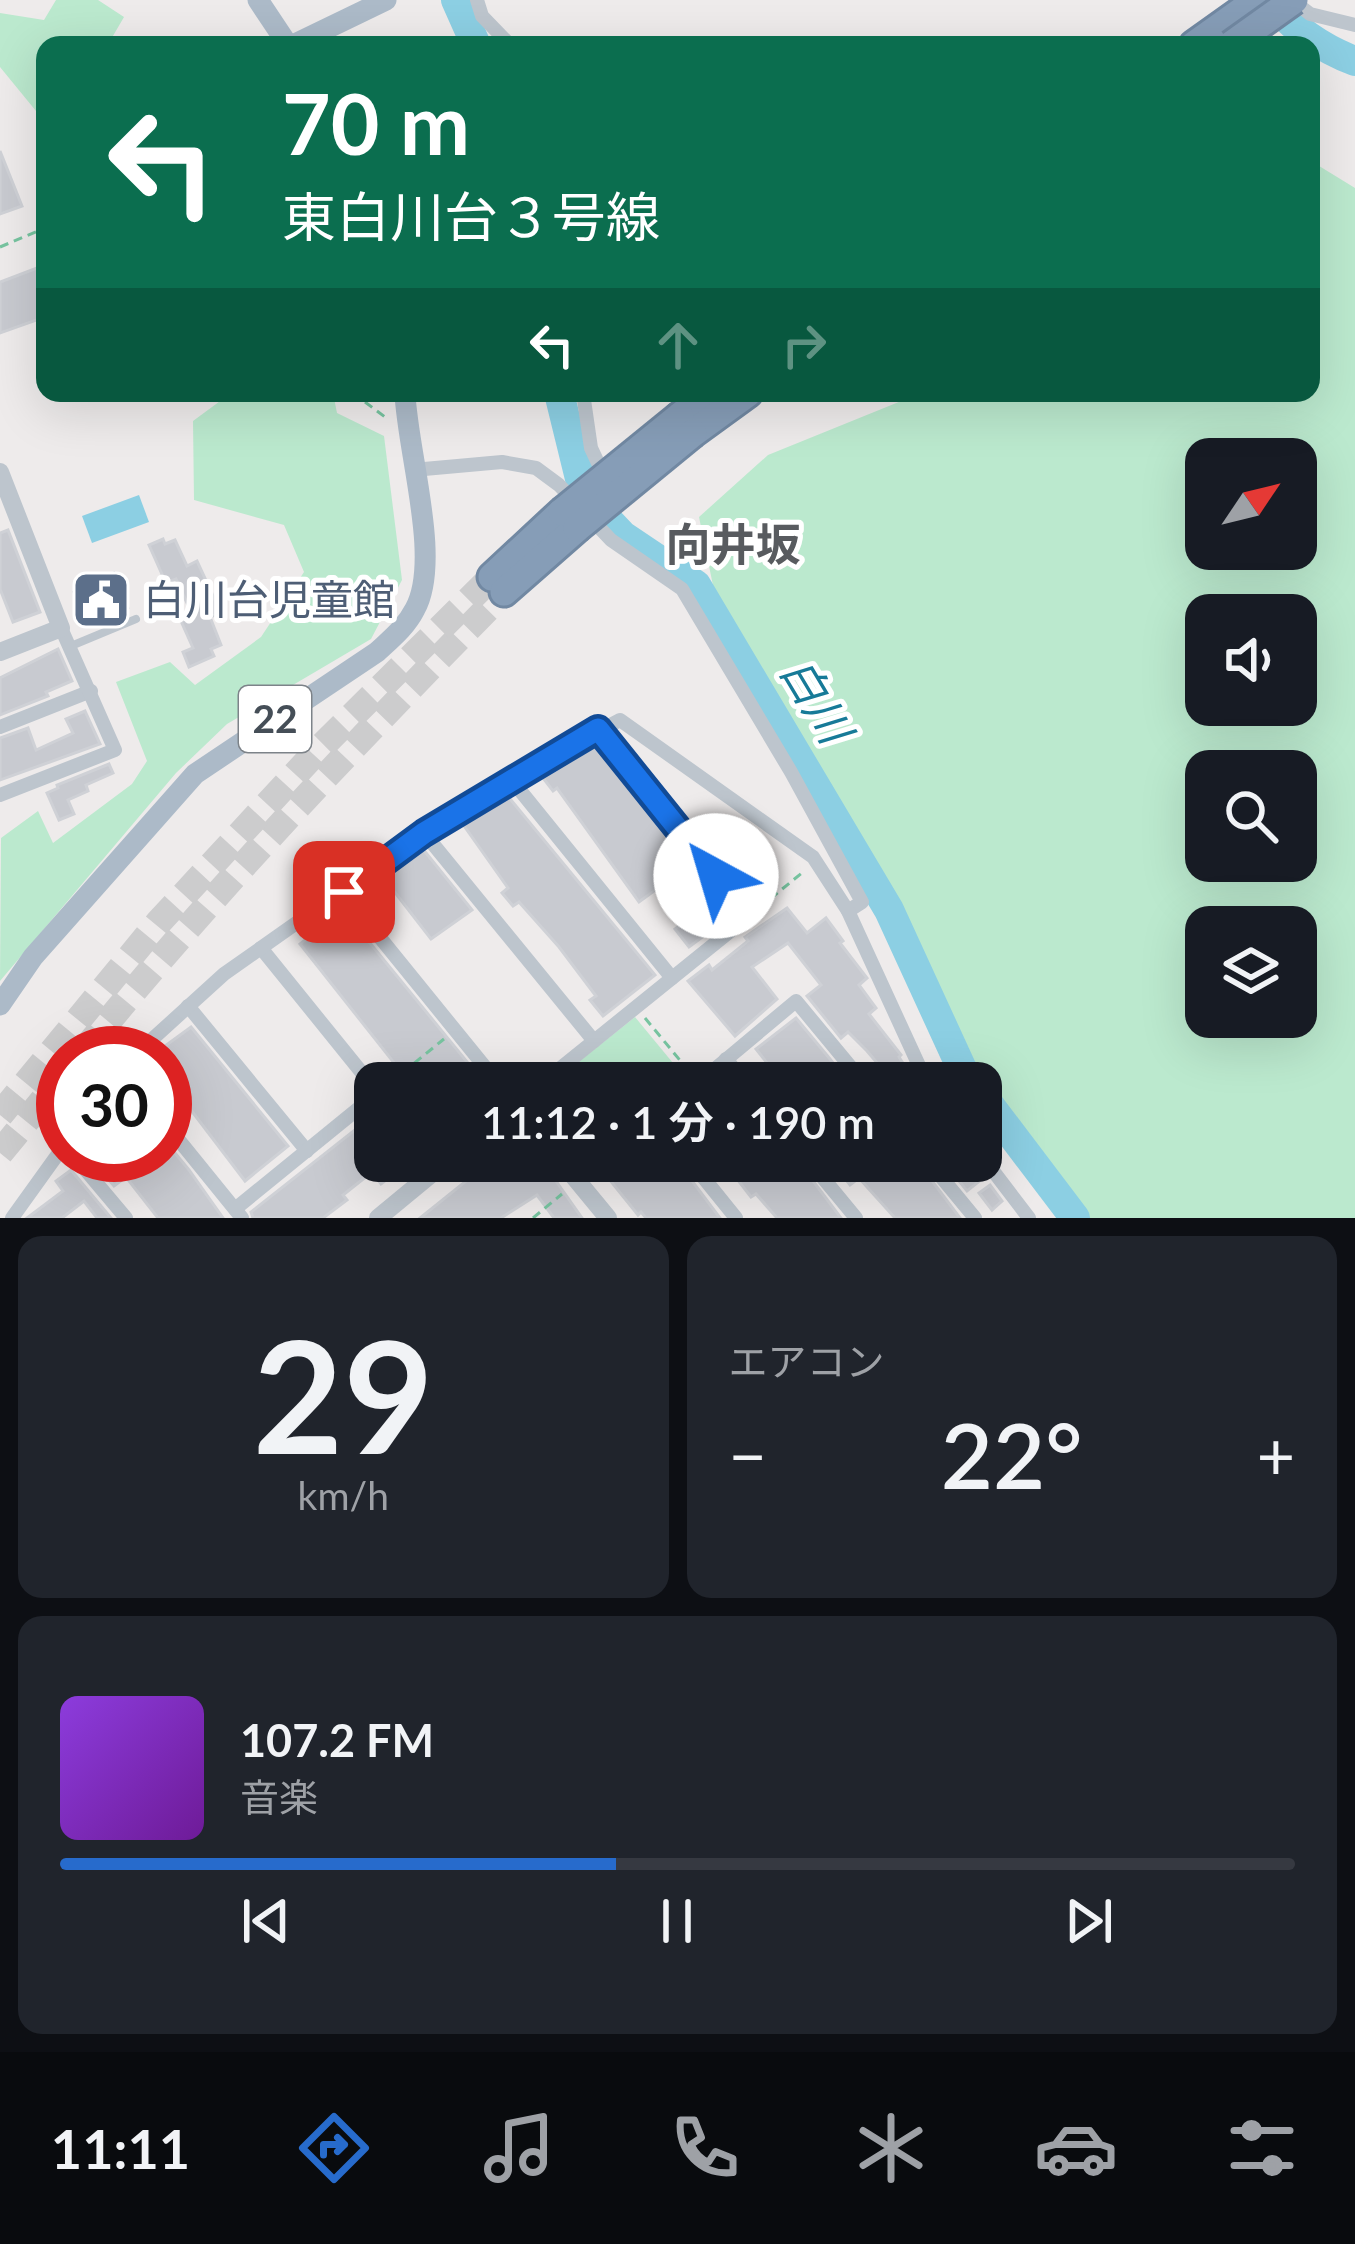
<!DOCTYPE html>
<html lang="ja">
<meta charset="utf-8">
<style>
body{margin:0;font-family:Lato,"Noto Sans JP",sans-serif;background:#20242c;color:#f1f3f6;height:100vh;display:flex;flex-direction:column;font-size:45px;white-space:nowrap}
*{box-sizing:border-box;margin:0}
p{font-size:39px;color:#9ea1a6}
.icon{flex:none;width:66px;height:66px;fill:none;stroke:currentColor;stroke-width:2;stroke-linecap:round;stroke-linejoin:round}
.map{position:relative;height:1218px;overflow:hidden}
.drawer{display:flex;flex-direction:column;gap:18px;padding:18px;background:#0d0f14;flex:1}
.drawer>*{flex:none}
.hud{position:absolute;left:36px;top:36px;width:1284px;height:366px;border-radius:24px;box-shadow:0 12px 48px #0002;background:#0b6e4f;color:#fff;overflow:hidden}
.needle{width:78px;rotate:55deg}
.controls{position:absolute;left:1185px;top:438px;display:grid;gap:24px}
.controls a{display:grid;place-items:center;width:132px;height:132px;border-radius:24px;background:#171b24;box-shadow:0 12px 48px #0002;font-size:60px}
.speed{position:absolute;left:36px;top:1026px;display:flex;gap:24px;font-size:60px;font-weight:700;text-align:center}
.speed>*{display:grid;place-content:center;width:156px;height:156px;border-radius:50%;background:#171b24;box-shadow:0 12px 48px #0002;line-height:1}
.speed .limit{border:18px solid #d22;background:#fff;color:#111}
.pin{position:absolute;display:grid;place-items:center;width:102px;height:102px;color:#fff;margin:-51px;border-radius:24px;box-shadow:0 6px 18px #0006}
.me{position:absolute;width:132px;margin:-66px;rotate:321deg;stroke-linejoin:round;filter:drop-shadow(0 0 9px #0008)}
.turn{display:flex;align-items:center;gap:42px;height:252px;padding:0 48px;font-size:54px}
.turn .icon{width:156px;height:156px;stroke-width:2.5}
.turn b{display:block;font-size:84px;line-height:102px}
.lanes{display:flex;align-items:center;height:114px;padding:0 48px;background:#0003;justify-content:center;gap:60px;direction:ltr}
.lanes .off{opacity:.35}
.big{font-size:90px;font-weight:600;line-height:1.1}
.drawer .widget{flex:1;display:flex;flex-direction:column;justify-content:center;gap:18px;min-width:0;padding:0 42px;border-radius:24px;background:#20242c}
.drawer .dial{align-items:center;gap:0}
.dial b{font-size:156px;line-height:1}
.song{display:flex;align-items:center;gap:36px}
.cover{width:144px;height:144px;border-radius:18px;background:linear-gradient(135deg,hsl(270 70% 55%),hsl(280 70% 35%))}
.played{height:12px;border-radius:6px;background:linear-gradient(90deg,#276bcc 45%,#363941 45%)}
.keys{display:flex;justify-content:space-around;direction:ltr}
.heat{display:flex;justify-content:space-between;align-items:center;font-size:66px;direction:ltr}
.drawer .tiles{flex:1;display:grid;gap:18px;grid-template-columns:1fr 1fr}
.widget:last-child{grid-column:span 2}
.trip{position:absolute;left:354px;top:1062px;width:648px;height:120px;border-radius:24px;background:#171b24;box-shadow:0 12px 48px #0002;font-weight:600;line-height:120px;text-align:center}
.dock{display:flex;height:192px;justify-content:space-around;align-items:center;background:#090b0e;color:#9ea1a6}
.dock .icon{width:84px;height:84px}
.dock .selected{color:#276bcc}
.dock b{font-size:54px;color:#f1f3f6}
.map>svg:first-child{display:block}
</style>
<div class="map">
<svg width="1355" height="1218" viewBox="0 0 1355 1218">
<rect width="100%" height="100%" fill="#eeebeb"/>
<g fill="#bbe9ce" fill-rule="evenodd">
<path d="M56,0h42l26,17 -14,24 4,4h-69v77l-45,-55v-54l44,7z"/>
<path d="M1311,161l44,27v1030h-267l-125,-160 -43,-97 -16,-50 -187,-306 -18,-88 69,-62 153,-62h390zM1206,459h90v90h-90zM1206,615h90v90h-90zM1206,771h90v90h-90zM1206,927h90v90h-90z"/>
<path d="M231,393h102l4,20 47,23 18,144 -31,59 -144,85 -51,49 -176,208 1,-143 37,-27 15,32 79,-59 15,-23 -31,-79 54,-20 25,23 66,-48 43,-65 -20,-47 -90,-25 -1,-79z"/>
<path d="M635,1017l52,63 -5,3h-130z"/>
</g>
<path fill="#8ccfe3" d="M139,495l10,27 -57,21 -10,-27z"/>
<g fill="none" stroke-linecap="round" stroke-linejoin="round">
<g stroke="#8ccfe3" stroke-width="30">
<path d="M456,0l20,45"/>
<path d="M1271,0c20,28 52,49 84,61"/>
<path d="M559,393l25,102 39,41 73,49 193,325 73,159 11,14"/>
<path d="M981,1094l94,124"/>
</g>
</g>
<g fill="#c8cad0" stroke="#cfd1d6" stroke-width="3">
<path d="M0,151l22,55 -22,8z"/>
<path d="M45,265v52l-45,16v-51z"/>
<path d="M8,530l32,82 -27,10 -13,-33v-56z"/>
<path d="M163,539l2,5 10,-4 12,26 10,-5 24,52 -11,4 11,28 -10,4 3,7 -25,11 -6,-15 10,-4 -12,-27 12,-5 -17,-37 -10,4 -17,-38z"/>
<path d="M114,573l14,35 -36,14 -3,-10 -6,3 -9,-23z"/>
<path d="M58,649l14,32 -26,11 2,4 -48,19v-37z"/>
<path d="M85,711l15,33 -100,36v-42l28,-10 8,22 37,-17 -7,-14z"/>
<path d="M597,745l135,170 -43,32 -14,-18 26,-20 -25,-34 -37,27 -82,-114 -4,3 -10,-13z"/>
<path d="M109,764l4,9 -27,12 2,6 -20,9 6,14 -15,6 -12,-27 11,-5 -1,-3z"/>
<path d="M506,794l149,181 -52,41 -13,-16 6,-4 -37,-49 -40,-45 -6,4 -11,-13 6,-5 -46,-65z"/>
<path d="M422,848l50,62 -41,29 -48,-62z"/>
<path d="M755,869l14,18 -15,10 -13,-18z"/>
<path d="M787,908l20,25 19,-15 17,23 -3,2 27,35 -8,7 17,23 -7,6 32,41 -2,2 12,19 -8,7h-17l-6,-8 4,-4 -17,-20 -19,-19 -7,6 -34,-42 14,-11 -33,-42 -36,24 25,32 -42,37 -47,-55 21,-16 3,5 36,-29 -3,-4z"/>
<path d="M343,910l129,158 -20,15h-42l-110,-139z"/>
<path d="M796,1018l34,41 18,24h-24l-9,-12 -19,12h-10l-15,-15 -15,-19z"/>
<path d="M191,1027l97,119 -43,35 -80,-105v-30z"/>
<path d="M375,1114v47h10l9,13 -13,10 -9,-12 -29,23 4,5 -24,18h-70l-2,-6z"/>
<path d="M165,1141l24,29 34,48h-65l-32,-41 -12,9 -12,-14 9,-6 -8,-11h62z"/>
<path d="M491,1161h22l13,16 18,-13 38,54h-28l-17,-23 -36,23h-81z"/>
<path d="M621,1161h56l43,57h-74l-5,-6 -3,3 -33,-41z"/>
<path d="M723,1161h75l43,57h-64l-21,-24 -5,3z"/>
<path d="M844,1161h73l43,57h-65l-36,-40 -9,7 -14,-18z"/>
<path d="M943,1161h25l14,18 -15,12z"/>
<path d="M71,1170l40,48h-14l-13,-17 -22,17h-35l36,-27 -7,-10z"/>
<path d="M990,1185l12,16 -10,9 -13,-17z"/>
</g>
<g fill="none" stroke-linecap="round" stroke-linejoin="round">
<g stroke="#cccccd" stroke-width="27" stroke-dasharray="27 14" stroke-linecap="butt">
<path d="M82,1053c132,-162 275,-312 422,-461"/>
<path d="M0,1115l158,-192 158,-171 176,-175"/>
<path d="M0,1153l63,-77"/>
</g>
<g stroke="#7188a2" stroke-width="33">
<g id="motorway">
<path d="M1194,45l63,-45"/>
<path d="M680,416l30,-23"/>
<path d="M693,433l55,-40"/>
<path d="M492,577l70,-65"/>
<path d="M504,592l73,-64"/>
</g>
</g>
<g stroke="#77c4a0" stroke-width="3" stroke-dasharray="9 6" stroke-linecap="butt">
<path d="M0,247l45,-19"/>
<path d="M353,393l32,24"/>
<path d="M759,908l44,-36"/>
<path d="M645,1018l43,52"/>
<path d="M391,1082l53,-43"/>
<path d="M533,1218l29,-24"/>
</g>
<path stroke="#bdc5cd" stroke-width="8" d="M71,646l65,-27"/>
<g stroke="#bdc5cd" stroke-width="14">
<path d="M477,0l5,16 28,29"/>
<path d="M1292,0l18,14 45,11"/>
<path d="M583,393l8,55 15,32"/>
<path d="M413,470l89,-8 34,6 23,17 52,55 71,49 109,183 71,130 -14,9"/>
<path d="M0,727l91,-36"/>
<path d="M510,778l162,200"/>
<path d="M0,795l115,-45 -54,-122"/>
<path d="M424,833l170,208"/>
<path d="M343,892l155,191"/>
<path d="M261,948l114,141"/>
<path d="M188,1006l119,145"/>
<path d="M137,1053l87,-79 200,-141 86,-55 110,-58 193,137 35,54 79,172"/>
<path d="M726,1059l20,24"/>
<path d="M542,1083l207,-167 -151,-187"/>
<path d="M698,1083l98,-82 68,82"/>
<path d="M165,1123l77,95"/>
<path d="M73,1155l53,63"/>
<path d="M981,1155l48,63"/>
<path d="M690,1161l46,57"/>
<path d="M809,1161l47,57"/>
<path d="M928,1161l47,57"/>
<path d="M578,1181l25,-20"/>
<path d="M235,1209l140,-114"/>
<path d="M12,1218l51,-71"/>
</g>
<g stroke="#bdc5cd" stroke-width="18">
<path d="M0,472l61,156 -61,24"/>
<path d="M561,1161l47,57"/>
<path d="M378,1218l69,-57"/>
</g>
<g stroke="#acbac8" stroke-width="21">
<path d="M258,0l30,45"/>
<path d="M293,45l93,-45"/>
<path d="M0,1005l33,-48 162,-183 182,-122c14,-13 29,-25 38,-43 27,-49 -8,-158 -10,-216"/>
</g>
<use href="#motorway" stroke="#869db7" stroke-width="27"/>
<g stroke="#7188a2" stroke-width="33" stroke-linecap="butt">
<g id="motorway-bridge">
<path d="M1231,45l63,-45"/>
<path d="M562,512l118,-96"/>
<path d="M577,528l116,-95"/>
</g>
</g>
<use href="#motorway-bridge" stroke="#869db7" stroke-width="27"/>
</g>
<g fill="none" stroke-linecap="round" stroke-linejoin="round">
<g stroke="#114b97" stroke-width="30">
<path id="route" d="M344,892l80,-59 174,-104 118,147"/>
</g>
<use href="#route" stroke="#1a73e8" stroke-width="21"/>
</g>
<defs>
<g id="civic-square" transform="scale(3)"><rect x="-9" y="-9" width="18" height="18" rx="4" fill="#5c6f8a" stroke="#fff"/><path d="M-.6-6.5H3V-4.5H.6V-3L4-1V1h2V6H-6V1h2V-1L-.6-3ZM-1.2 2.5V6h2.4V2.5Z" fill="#fff"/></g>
</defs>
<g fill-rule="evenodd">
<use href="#civic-square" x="101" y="600"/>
</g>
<g text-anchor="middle" stroke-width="10" stroke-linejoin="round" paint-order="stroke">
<rect fill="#fff" stroke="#7d8389" stroke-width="3" x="239" y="686" width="72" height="66" rx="9"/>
<g font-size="39" font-weight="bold" fill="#454e57">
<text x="275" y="733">22</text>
</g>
<g font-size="42" fill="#4e5e75" stroke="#fff" text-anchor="start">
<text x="143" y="615">白川台児童館</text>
</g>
<g font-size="45" font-weight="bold" fill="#585b5f" stroke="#fff">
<text x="733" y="561">向井坂</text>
</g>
<g font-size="45" font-style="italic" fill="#177a98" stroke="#fff">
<text transform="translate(816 700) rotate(59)" y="16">白川</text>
</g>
</g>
</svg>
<div class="controls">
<a><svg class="needle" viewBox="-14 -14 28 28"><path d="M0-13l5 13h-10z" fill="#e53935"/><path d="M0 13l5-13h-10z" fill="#9ea1a6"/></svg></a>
<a><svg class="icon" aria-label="sound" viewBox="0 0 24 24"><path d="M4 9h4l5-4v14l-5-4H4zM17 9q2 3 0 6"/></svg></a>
<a><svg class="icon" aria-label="search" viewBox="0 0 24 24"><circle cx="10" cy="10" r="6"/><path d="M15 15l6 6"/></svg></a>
<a><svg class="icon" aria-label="layers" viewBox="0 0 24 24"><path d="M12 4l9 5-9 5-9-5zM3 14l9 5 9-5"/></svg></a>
</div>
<div class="speed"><div class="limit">30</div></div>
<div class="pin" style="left:344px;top:892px;background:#d93025"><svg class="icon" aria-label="arrive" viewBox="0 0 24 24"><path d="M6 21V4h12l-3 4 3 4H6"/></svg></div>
<svg class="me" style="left:716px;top:876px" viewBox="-20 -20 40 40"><circle r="19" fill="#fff"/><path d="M0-13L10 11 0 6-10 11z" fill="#1a73e8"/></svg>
<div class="trip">11:12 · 1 分 · 190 m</div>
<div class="hud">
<div class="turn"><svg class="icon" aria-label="left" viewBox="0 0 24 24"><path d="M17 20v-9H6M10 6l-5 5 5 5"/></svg><div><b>70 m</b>東白川台３号線</div></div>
<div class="lanes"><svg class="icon" aria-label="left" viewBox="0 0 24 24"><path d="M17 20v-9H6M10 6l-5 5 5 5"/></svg><svg class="icon off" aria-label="ahead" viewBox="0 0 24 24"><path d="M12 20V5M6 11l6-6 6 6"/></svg><svg class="icon off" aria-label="right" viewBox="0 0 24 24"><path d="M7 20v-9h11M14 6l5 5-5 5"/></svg></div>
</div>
</div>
<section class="drawer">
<div class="tiles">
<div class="widget dial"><b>29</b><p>km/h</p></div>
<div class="widget"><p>エアコン</p>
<div class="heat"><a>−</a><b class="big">22°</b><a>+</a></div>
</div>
<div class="widget">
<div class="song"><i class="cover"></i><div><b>107.2 FM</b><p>音楽</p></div></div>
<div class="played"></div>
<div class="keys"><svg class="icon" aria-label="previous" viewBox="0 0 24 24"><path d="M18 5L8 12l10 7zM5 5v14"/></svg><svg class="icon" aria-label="pause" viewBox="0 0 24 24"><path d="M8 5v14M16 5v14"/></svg><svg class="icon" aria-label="next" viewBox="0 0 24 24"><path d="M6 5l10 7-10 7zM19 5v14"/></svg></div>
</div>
</div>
</section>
<nav class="dock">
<b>11:11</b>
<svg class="icon selected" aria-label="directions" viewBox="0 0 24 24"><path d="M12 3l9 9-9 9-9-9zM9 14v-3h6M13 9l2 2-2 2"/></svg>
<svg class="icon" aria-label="music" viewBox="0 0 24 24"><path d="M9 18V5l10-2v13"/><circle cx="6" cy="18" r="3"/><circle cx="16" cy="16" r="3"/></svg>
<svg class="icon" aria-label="phone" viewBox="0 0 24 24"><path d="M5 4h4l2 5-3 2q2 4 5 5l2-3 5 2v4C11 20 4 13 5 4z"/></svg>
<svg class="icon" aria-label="climate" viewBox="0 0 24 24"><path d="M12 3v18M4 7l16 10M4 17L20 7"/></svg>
<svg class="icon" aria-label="car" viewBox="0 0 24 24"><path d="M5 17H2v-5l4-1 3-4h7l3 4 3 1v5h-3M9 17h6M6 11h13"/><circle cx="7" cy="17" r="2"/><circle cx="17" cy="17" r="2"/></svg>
<svg class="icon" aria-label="filters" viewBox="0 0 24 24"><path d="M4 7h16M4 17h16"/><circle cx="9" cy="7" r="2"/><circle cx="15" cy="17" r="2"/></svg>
</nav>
